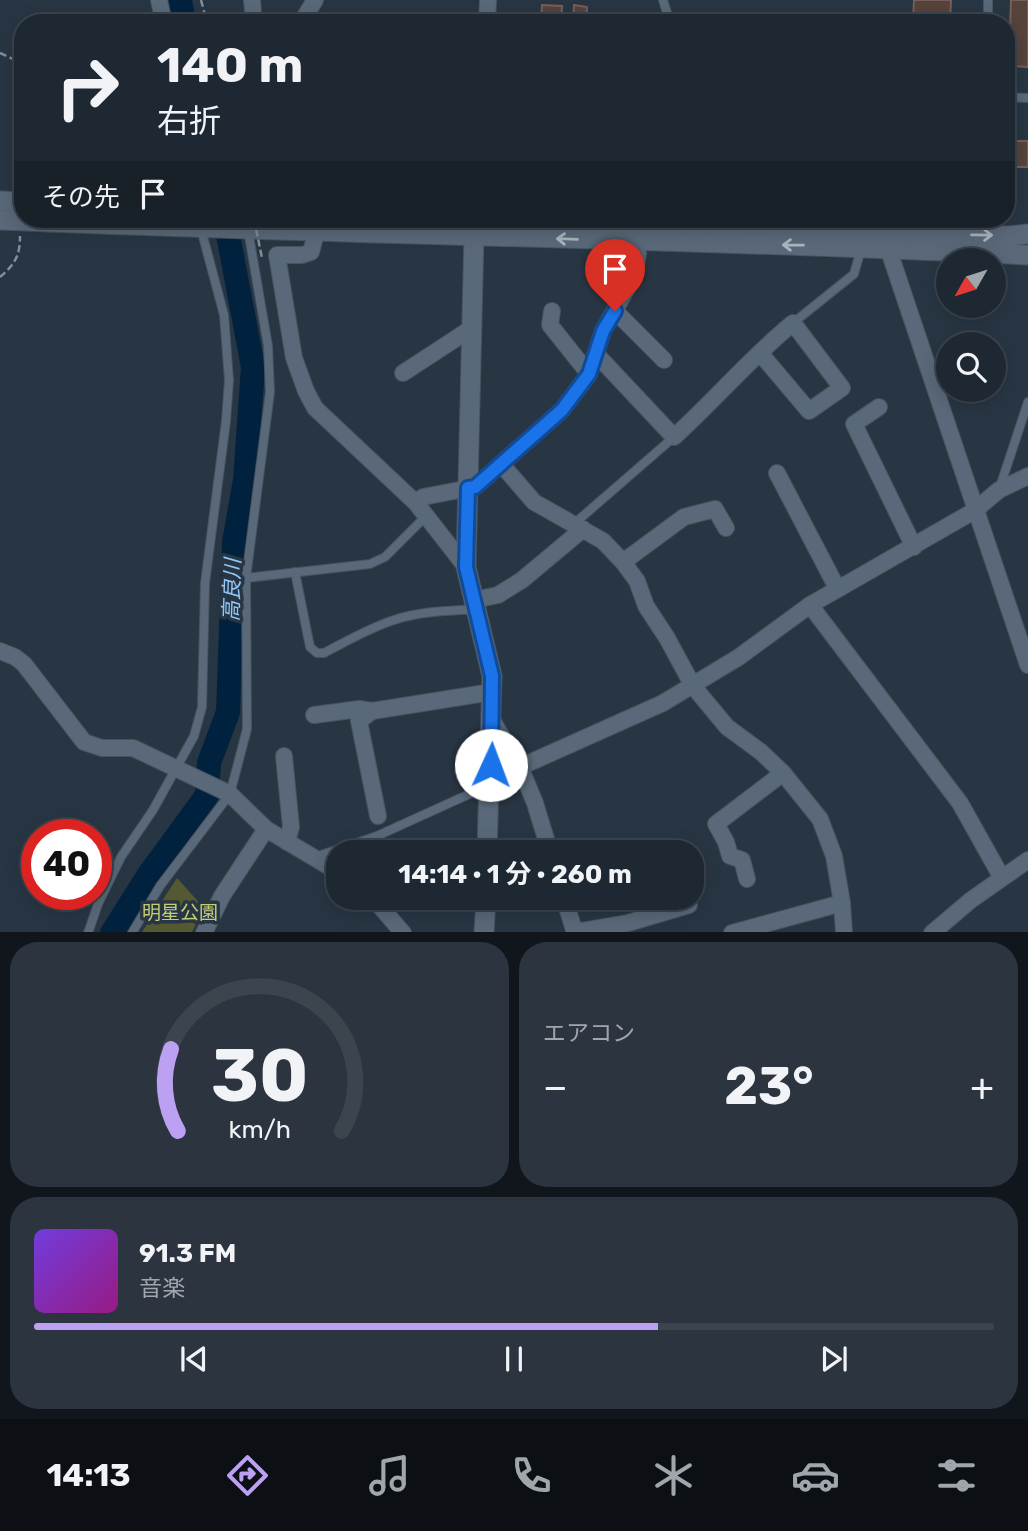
<!DOCTYPE html>
<html lang="ja">
<meta charset="utf-8">
<style>
body{margin:0;font-family:Rubik,"Noto Sans JP",sans-serif;background:#2b343f;color:#f1f3f6;height:100vh;display:flex;flex-direction:column;font-size:26px;white-space:nowrap}
*{box-sizing:border-box;margin:0}
p{font-size:23px;color:#a1a6ac}
.icon{flex:none;width:38px;height:38px;fill:none;stroke:currentColor;stroke-width:2;stroke-linecap:round;stroke-linejoin:round}
.map{position:relative;height:932px;overflow:hidden}
.details{display:flex;flex-direction:column;gap:10px;padding:10px;background:#10161c;flex:1}
.details>*{flex:none}
.top-card{position:absolute;left:14px;top:14px;width:1001px;height:214px;border-radius:28px;box-shadow:0 4px 18px #0003,0 0 0 2px #3c444e;background:#1e2833;color:#f1f3f6;overflow:hidden}
.needle{width:46px;rotate:231deg}
.fabs{position:absolute;left:936px;top:248px;display:grid;gap:14px}
.fabs a{display:grid;place-items:center;width:70px;height:70px;border-radius:50%;background:#1e2833;box-shadow:0 4px 18px #0003,0 0 0 2px #3c444e;font-size:35px}
.speed{position:absolute;left:21px;top:819px;display:flex;gap:14px;font-size:35px;font-weight:700;text-align:center}
.speed>*{display:grid;place-content:center;width:91px;height:91px;border-radius:50%;background:#1e2833;box-shadow:0 4px 18px #0003,0 0 0 2px #3c444e;line-height:1}
.speed .limit{border:10px solid #d22;background:#fff;color:#111}
.pin{position:absolute;display:grid;place-items:center;width:60px;height:60px;color:#fff;margin:-72px -30px;border-radius:50% 50% 50% 0;rotate:-45deg;box-shadow:0 0 7px #0007}
.pin .icon{rotate:45deg}
.me{position:absolute;width:77px;margin:-38px;rotate:2deg;stroke-linejoin:round;filter:drop-shadow(0 0 5px #0008)}
.turn{display:flex;align-items:center;gap:24px;height:147px;padding:0 28px;font-size:32px}
.turn .icon{width:91px;height:91px;stroke-width:2.5}
.turn b{display:block;font-size:49px;line-height:60px}
.then{display:flex;align-items:center;height:66px;padding:0 28px;background:#0003;gap:14px;font-size:26px}
.big{font-size:52px;font-weight:700;line-height:1.1}
.details .card{flex:1;display:flex;flex-direction:column;justify-content:center;gap:10px;min-width:0;padding:0 24px;border-radius:28px;background:#2b343f}
.details .dial{align-items:center;gap:0}
.dial svg{height:182px;overflow:visible;fill:none;stroke:#3c444e;stroke-width:7;stroke-linecap:round;text-anchor:middle}
.dial text{fill:#f1f3f6;stroke:none}
.song{display:flex;align-items:center;gap:21px}
.cover{width:84px;height:84px;border-radius:10px;background:linear-gradient(135deg,hsl(260 70% 55%),hsl(310 70% 35%))}
.played{height:7px;border-radius:4px;background:linear-gradient(90deg,#bca0f2 65%,#3c444e 65%)}
.keys{display:flex;justify-content:space-around;direction:ltr}
.heat{display:flex;justify-content:space-between;align-items:center;font-size:38px;direction:ltr}
.details .tiles{flex:1;display:grid;gap:10px;grid-template-columns:1fr 1fr}
.card:last-child{grid-column:span 2}
.trip{position:absolute;left:326px;top:840px;width:378px;height:70px;border-radius:28px;background:#1e2833;box-shadow:0 4px 18px #0003,0 0 0 2px #3c444e;font-weight:700;line-height:70px;text-align:center}
.dock{display:flex;height:112px;justify-content:space-around;align-items:center;background:#0c1014;color:#a1a6ac}
.dock .icon{width:49px;height:49px}
.dock .current{color:#bca0f2}
.dock b{font-size:32px;color:#f1f3f6}
.map>svg:first-child{display:block}
</style>
<div class="map">
<svg width="1028" height="933" viewBox="0 0 1028 933">
<rect width="100%" height="100%" fill="#283644"/>
<path fill="#545932" d="M177,878l27,30 -12,24h-50z"/>
<g fill="none" stroke-linecap="round" stroke-linejoin="round">
<g stroke="#00223e" stroke-width="24">
<path d="M180,0l4,23"/>
<path d="M112,933l38,-60 57,-78 2,-32 19,-51 6,-170 11,-62 8,-113 -28,-148"/>
</g>
</g>
<g fill="#57433c" stroke="#755f58" stroke-width="2">
<path d="M914,0h37l-1,23h-37z"/>
<path d="M1011,0h17v67l-19,-1z"/>
<path d="M542,5l20,1 -1,17h-20z"/>
<path d="M574,5l13,2 -1,16h-13z"/>
<rect x="1006" y="141" width="22" height="26"/>
</g>
<g fill="none" stroke-linecap="round" stroke-linejoin="round">
<g stroke="#47535f" stroke-width="10">
<g id="service">
<path d="M663,0l5,16 5,7"/>
<path d="M988,23v-23"/>
<path d="M1006,97l22,1"/>
<path d="M793,323l61,-49 7,-25"/>
<path d="M999,490l29,-88"/>
<path d="M575,523l99,-86"/>
<path d="M295,572l15,75 7,6h7c23,-12 45,-25 70,-33 26,-9 55,-9 82,-11"/>
<path d="M246,578l124,-14 15,-7 41,-41"/>
<path d="M315,857l62,-21 110,-50"/>
<path d="M88,933l10,-29 23,-47 32,-47 41,-74 8,-29 3,-124 21,-162 3,-41 -5,-65 -23,-86"/>
<path d="M132,933l28,-47 70,-92 17,-65 -1,-151 24,-186 -2,-46 -20,-116"/>
</g>
</g>
<g stroke="#47535f" stroke-width="18">
<g id="minor">
<path d="M159,0l5,23"/>
<path d="M252,0l2,23"/>
<path d="M301,23l14,-23"/>
<path d="M487,23l1,-23"/>
<path d="M317,230l-6,22 -9,3h-25l17,103 12,33 9,17 101,95 7,-6 52,-10 87,-77 27,-36 14,-43 32,-57 3,-21 -3,-12"/>
<path d="M474,236v-17"/>
<path d="M888,248l140,417"/>
<path d="M552,311l-2,14 39,49"/>
<path d="M615,311l49,49"/>
<path d="M596,354l78,83c41,-37 76,-79 119,-114l49,65 -33,23 -49,-58"/>
<path d="M403,373l69,-45"/>
<path d="M879,407l-25,17 60,123"/>
<path d="M502,465l32,37 69,39 20,21 14,19 9,25 21,32 26,48 34,41 34,25 22,21 37,46 14,37 8,47 2,30"/>
<path d="M777,473l60,115"/>
<path d="M416,503l50,64"/>
<path d="M623,562l61,-45 31,-8 11,19"/>
<path d="M474,600l24,-5 24,-15 61,-51"/>
<path d="M810,605l150,198 42,75"/>
<path d="M0,651l15,6 9,7 60,78 18,6h31l97,46 36,35 72,43"/>
<path d="M372,711l-13,10 19,95"/>
<path d="M314,715l45,-6 13,2 120,-19"/>
<path d="M492,720l28,47 15,36 15,49"/>
<path d="M284,756l7,71 -4,15"/>
<path d="M491,765l29,2 143,-64 76,-46 71,-52 164,-94 25,-21 29,-14"/>
<path d="M747,879l-5,-19 -12,-4 -4,-14 -10,-18 67,-51"/>
<path d="M373,898l30,35"/>
<path d="M564,898l11,35"/>
<path d="M575,932l53,-9 61,-18"/>
<path d="M204,933l18,-37 44,-67"/>
<path d="M732,933l110,-30"/>
<path d="M932,933l39,-33 57,-40"/>
</g>
</g>
<g stroke="#47535f" stroke-width="21">
<g id="tertiary">
<path d="M0,201l23,1"/>
<path d="M523,219l486,17 19,-2"/>
<path d="M0,220c343,15 686,18 1028,35"/>
<path d="M474,236l-8,331 26,109 -5,176"/>
<path d="M484,933l2,-35"/>
</g>
</g>
<g stroke="#828d99" stroke-width="2.5" stroke-dasharray="7 3.5" stroke-linecap="butt">
<path d="M201,0l6,23"/>
<path d="M0,53l15,7 8,17"/>
<path d="M22,186l1,-14"/>
<path d="M0,277c15,-13 20,-21 20,-41"/>
</g>
<use href="#service" stroke="#5a6979" stroke-width="8"/>
<use href="#minor" stroke="#5a6979" stroke-width="16"/>
<use href="#tertiary" stroke="#5a6979" stroke-width="19"/>
<path stroke="#828d99" stroke-width="2.5" stroke-dasharray="7 3.5" stroke-linecap="butt" d="M254,219l8,39"/>
</g>
<defs><path id="oneway-shaft" d="M-6 0H5M1.5-3L5.5 0L1.5 3" fill="none" stroke-width="1.6" stroke-linecap="round" stroke-linejoin="round" transform="scale(1.75)"/></defs>
<g stroke="#aab5c0">
<use href="#oneway-shaft" transform="translate(982 235) rotate(1)"/>
<use href="#oneway-shaft" transform="translate(567 239) rotate(-178)"/>
<use href="#oneway-shaft" transform="translate(793 245) rotate(-179)"/>
</g>
<g fill="none" stroke-linecap="round" stroke-linejoin="round">
<g stroke="#114b97" stroke-width="18">
<path id="route" d="M491,765l1,-89 -26,-109 2,-79 7,-1 87,-77 27,-36 14,-43 12,-20"/>
</g>
<use href="#route" stroke="#1a73e8" stroke-width="12"/>
</g>
<g text-anchor="middle" stroke-width="7" stroke-linejoin="round" paint-order="stroke">
<g font-size="19" fill="#c2ce76" stroke="#283644">
<text x="180" y="919">明星公園</text>
</g>
<g font-size="21" font-style="italic" fill="#91c7f9" stroke="#283644">
<text transform="translate(232 590) rotate(-88)" y="7">高良川</text>
</g>
</g>
</svg>
<div class="fabs">
<a><svg class="needle" viewBox="-14 -14 28 28"><path d="M0-13l5 13h-10z" fill="#e53935"/><path d="M0 13l5-13h-10z" fill="#a1a6ac"/></svg></a>
<a><svg class="icon" aria-label="search" viewBox="0 0 24 24"><circle cx="10" cy="10" r="6"/><path d="M15 15l6 6"/></svg></a>
</div>
<div class="speed"><div class="limit">40</div></div>
<div class="pin" style="left:615px;top:311px;background:#d93025"><svg class="icon" aria-label="arrive" viewBox="0 0 24 24"><path d="M6 21V4h12l-3 4 3 4H6"/></svg></div>
<svg class="me" style="left:491px;top:765px" viewBox="-20 -20 40 40"><circle r="19" fill="#fff"/><path d="M0-13L10 11 0 6-10 11z" fill="#1a73e8"/></svg>
<div class="trip">14:14 · 1 分 · 260 m</div>
<div class="top-card">
<div class="turn"><svg class="icon" aria-label="right" viewBox="0 0 24 24"><path d="M7 20v-9h11M14 6l5 5-5 5"/></svg><div><b>140 m</b>右折</div></div>
<div class="then">その先<svg class="icon" aria-label="arrive" viewBox="0 0 24 24"><path d="M6 21V4h12l-3 4 3 4H6"/></svg></div>
</div>
</div>
<section class="details">
<div class="tiles">
<div class="card dial"><svg viewBox="0 0 100 80">
<path d="M14 69A42 42 0 1 1 86 69"/>
<path d="M14 69A42 42 0 0 1 11 33" stroke="#bca0f2"/>
<text x="50" y="56" font-size="32" font-weight="700">30</text>
<text x="50" y="72" font-size="11">km/h</text>
</svg></div>
<div class="card"><p>エアコン</p>
<div class="heat"><a>−</a><b class="big">23°</b><a>+</a></div>
</div>
<div class="card">
<div class="song"><i class="cover"></i><div><b>91.3 FM</b><p>音楽</p></div></div>
<div class="played"></div>
<div class="keys"><svg class="icon" aria-label="previous" viewBox="0 0 24 24"><path d="M18 5L8 12l10 7zM5 5v14"/></svg><svg class="icon" aria-label="pause" viewBox="0 0 24 24"><path d="M8 5v14M16 5v14"/></svg><svg class="icon" aria-label="next" viewBox="0 0 24 24"><path d="M6 5l10 7-10 7zM19 5v14"/></svg></div>
</div>
</div>
</section>
<nav class="dock">
<b>14:13</b>
<svg class="icon current" aria-label="directions" viewBox="0 0 24 24"><path d="M12 3l9 9-9 9-9-9zM9 14v-3h6M13 9l2 2-2 2"/></svg>
<svg class="icon" aria-label="music" viewBox="0 0 24 24"><path d="M9 18V5l10-2v13"/><circle cx="6" cy="18" r="3"/><circle cx="16" cy="16" r="3"/></svg>
<svg class="icon" aria-label="phone" viewBox="0 0 24 24"><path d="M5 4h4l2 5-3 2q2 4 5 5l2-3 5 2v4C11 20 4 13 5 4z"/></svg>
<svg class="icon" aria-label="climate" viewBox="0 0 24 24"><path d="M12 3v18M4 7l16 10M4 17L20 7"/></svg>
<svg class="icon" aria-label="car" viewBox="0 0 24 24"><path d="M5 17H2v-5l4-1 3-4h7l3 4 3 1v5h-3M9 17h6M6 11h13"/><circle cx="7" cy="17" r="2"/><circle cx="17" cy="17" r="2"/></svg>
<svg class="icon" aria-label="filters" viewBox="0 0 24 24"><path d="M4 7h16M4 17h16"/><circle cx="9" cy="7" r="2"/><circle cx="15" cy="17" r="2"/></svg>
</nav>
